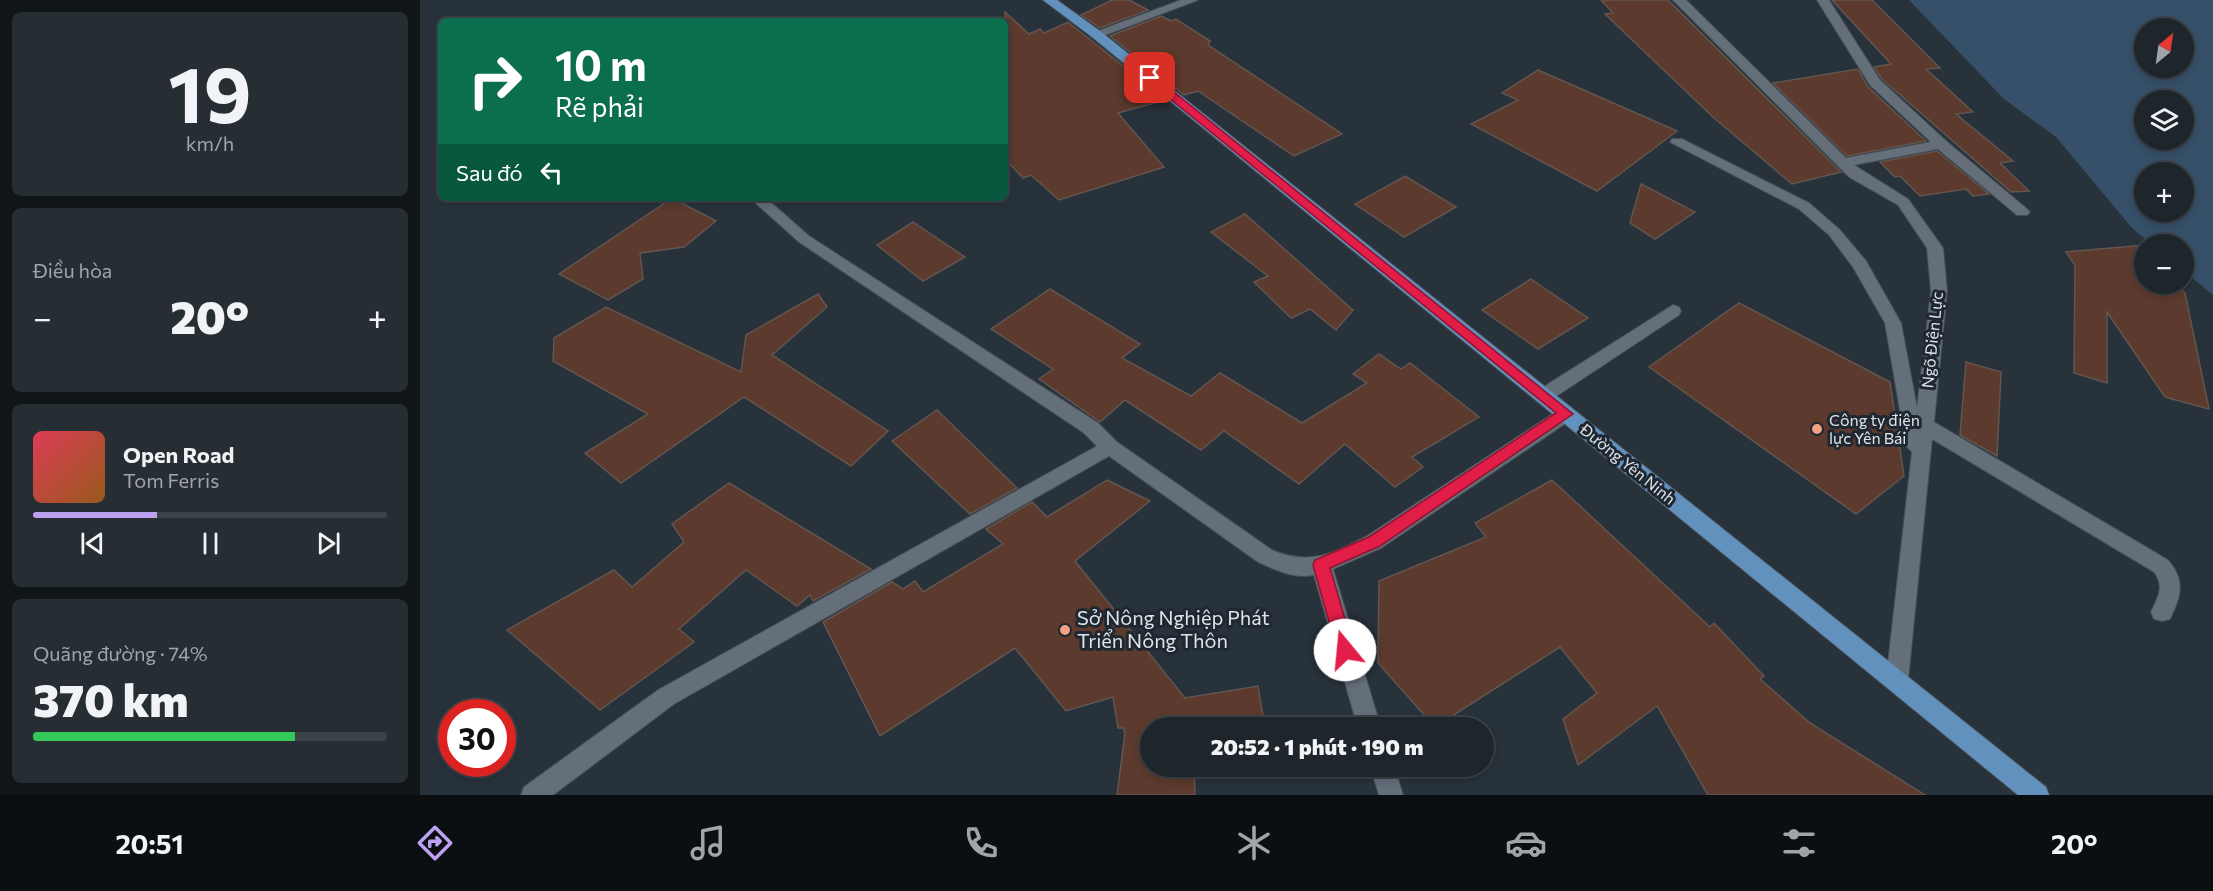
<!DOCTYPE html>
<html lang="vi">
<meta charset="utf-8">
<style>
body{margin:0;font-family:Commissioner,sans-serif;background:#262e34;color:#f1f3f6;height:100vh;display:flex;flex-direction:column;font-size:22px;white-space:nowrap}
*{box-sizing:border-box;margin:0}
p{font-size:20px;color:#a1a5a9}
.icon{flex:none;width:33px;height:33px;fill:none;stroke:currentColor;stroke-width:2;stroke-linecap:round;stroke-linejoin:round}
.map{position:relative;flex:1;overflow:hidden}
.drawer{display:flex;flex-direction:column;gap:12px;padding:12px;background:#101518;width:420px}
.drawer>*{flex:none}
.banner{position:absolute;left:18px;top:18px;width:570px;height:183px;border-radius:9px;box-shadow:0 3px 9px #0003,0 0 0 2px #3c4348;background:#0b6e4f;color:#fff;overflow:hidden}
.needle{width:39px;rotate:29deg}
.buttons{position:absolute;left:1714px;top:18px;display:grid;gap:12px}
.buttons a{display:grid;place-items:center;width:60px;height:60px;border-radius:50%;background:#1e262c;box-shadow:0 3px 9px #0003,0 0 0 2px #3c4348;font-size:30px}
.speed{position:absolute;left:18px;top:699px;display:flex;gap:12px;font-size:30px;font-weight:700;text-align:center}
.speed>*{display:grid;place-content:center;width:78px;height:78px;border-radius:50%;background:#1e262c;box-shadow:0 3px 9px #0003,0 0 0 2px #3c4348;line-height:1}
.speed .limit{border:9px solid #d22;background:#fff;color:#111}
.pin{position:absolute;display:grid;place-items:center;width:51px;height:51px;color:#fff;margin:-26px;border-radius:12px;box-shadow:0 3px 9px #0006}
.me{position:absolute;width:66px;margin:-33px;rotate:343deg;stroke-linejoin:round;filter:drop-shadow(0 0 4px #0008)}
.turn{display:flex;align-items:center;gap:21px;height:126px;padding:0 18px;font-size:27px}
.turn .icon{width:78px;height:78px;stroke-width:2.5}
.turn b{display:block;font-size:42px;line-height:51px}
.then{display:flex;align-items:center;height:57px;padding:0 18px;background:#0003;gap:12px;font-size:22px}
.big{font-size:45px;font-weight:800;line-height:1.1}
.drawer .widget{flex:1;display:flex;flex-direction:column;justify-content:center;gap:9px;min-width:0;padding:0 21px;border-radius:9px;background:#262e34}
.drawer .dial{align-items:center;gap:0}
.dial b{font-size:78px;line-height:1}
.song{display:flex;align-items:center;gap:18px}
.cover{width:72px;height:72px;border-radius:9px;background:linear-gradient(135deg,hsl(350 70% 55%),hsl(30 70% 35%))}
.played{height:6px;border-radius:3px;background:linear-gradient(90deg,#bca0f2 35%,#3c4348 35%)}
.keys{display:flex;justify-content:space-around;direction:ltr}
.heat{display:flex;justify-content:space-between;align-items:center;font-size:33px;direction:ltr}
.charge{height:9px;border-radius:4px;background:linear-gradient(90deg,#34c759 74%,#3c4348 0)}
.trip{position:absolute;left:720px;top:717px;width:354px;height:60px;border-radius:30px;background:#1e262c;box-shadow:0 3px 9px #0003,0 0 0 2px #3c4348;font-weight:800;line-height:60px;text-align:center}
.dock{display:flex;height:96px;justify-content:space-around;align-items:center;background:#0c0f12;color:#a1a5a9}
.dock .icon{width:42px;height:42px}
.dock .current{color:#bca0f2}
.dock b{font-size:27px;color:#f1f3f6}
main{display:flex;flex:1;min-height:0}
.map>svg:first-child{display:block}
</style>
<main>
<section class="drawer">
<div class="widget dial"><b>19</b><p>km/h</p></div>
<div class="widget"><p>Điều hòa</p>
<div class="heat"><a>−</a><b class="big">20°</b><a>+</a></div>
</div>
<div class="widget">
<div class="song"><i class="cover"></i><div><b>Open Road</b><p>Tom Ferris</p></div></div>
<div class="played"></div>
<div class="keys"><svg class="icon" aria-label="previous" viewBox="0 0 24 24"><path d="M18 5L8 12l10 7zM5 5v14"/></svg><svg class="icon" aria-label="pause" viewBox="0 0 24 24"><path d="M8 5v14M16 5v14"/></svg><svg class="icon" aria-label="next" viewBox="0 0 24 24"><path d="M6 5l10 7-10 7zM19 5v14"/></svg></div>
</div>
<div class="widget"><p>Quãng đường · 74%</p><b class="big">370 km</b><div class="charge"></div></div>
</section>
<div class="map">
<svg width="1793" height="795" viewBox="0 0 1793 795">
<rect width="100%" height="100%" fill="#28323b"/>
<path fill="#365069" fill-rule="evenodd" d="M1489,0h304v295l-29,-24v-27h-33l-19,-16 -76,-91 -52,-38zM1725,28h39v40h-39zM1725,100h39v40h-39zM1725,172h39v40h-39z"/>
<g fill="#5c3a2d" stroke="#63554f" stroke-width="1.5">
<path d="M692,0h17l19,10 -48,18 -19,-13z"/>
<path d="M1181,0h67l173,172 -49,12 -78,-66 -109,-104 8,-1z"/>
<path d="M1412,0h40l68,68 -14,1 47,43 -17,2 57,47 -13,2 29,28 -18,1 -129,-113 -8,-12 17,-3z"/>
<path d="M585,12l24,22 11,-5 4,4 24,-11 98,78 -48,13 46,54 -105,33 -28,-25 -8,3 -18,-19z"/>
<path d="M741,16l10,5 5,-2 34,22 -2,4 134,89 -48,22 -96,-65 -14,4 -74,-59z"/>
<path d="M1438,69l10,18 58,54 -79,15 -74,-73z"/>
<path d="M1118,70l139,61 -80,60 -126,-67 47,-24 -16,-7z"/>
<path d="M1517,151l52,43 -16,2 -7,-7 -46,7 -20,-20 -5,1 -15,-15z"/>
<path d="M985,176l51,31 -52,30 -49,-33z"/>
<path d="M1221,184l54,28 -40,27 -25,-16z"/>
<path d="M252,198l44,23 -32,26 -44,6 3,26 -35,21 -49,-26z"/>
<path d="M825,214l108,96 -17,20 -26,-21 -19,9 -37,-36 14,-6 -57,-44z"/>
<path d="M493,222l52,35 -42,24 -46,-36z"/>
<path d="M1725,245v39h31l9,9 24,116 -44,-12 -58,-85v71l-33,-10 1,-108 -9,-13z"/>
<path d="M1111,279l57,39 -50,31 -56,-39z"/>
<path d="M630,289l90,55 -18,14 69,38 29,-23 82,50 65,-40 -14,-9 26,-20 22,15 9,-6 69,54 -67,40 11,10 -28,20 -50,-43 -46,40 -75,-53 -23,19 -76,-50 -25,22 -61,-43 14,-10 -62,-40z"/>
<path d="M398,294l9,13 -55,48 116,76 -37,35 -107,-69 -123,86 -36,-30 63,-39 -95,-53 1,-23 52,-31 135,65 5,-37z"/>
<path d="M1319,303l151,79 14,94 -48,38 -207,-147z"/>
<path d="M1546,362l35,10 -4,84 -37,-21z"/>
<path d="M517,410l80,78 -47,26 -78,-73z"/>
<path d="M687,480l43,21 -75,60 110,137 73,-12 7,42h-115v38h44l1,29h-78l8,-62 -2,-5h-5l-5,-31 -47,14 -51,-63 -135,88 -57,-114 69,-40 11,7 12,-8 8,11 80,-48 -17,-15 46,-27 15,15z"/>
<path d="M1132,480l158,147 4,-4 50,53 -4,3 50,44 115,72h-217l-51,-89 -79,59 -15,-46 34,-26 -37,-46 -125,80 -57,-64 1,-82 107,-44 -11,-14z"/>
<path d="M309,483l142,86 -58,32 -3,-6 -13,11 -51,-36 -67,59 15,13 -94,68 -93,-80 107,-60 18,17 52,-45 -12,-18z"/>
</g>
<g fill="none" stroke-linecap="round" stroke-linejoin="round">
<g stroke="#464e56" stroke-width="2">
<g id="minor">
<path d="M761,0h17l-98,37 -10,-3z"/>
<path d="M1253,0h13l160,158 85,-16 -61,-57 -53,-85h12l51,80 66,61 81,68 3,3 -3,3h-10l-79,-66 -84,16 54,34 35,49 4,43 -13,131 234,138c18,21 13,36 2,59l-8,2 -8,-2 -3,-7c7,-15 14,-26 3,-40l-222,-133 -24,242 -3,7 -8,3 -8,-3 -3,-7 26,-229 -6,-6 -21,-123 -32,-56 -24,-32 -30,-26 -129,-67 2,-3h10l127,64 30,26 27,32 35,62 16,85 14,-117 -4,-43 -29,-43 -49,-28z"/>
<path d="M330,198h16l43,38 289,187 19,19 155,108c37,16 61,4 95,-14l193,-127h12l3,5 -3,5 -191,129 -48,21 48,159h-23l-44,-153c-21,4 -38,-5 -56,-13l-149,-106 -435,248 -121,91h-32l3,-8 134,-97 439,-244 -13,-13 -285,-191z"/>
<path d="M1253,305l6,2 2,4 -2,4 -130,86h-12l-3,-5 3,-5z"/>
<path d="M950,766h24l9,29h-24z"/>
</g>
</g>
<g stroke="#464e56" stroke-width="2">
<path id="major" d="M623,0h14l43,31 946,756 3,8h-31l-926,-758z"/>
</g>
<use href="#minor" fill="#646f7a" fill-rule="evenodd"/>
<use href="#major" fill="#6291bd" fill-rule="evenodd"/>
</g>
<path fill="#e11d48" stroke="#92132f" stroke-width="1.5" d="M727,76h7l419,338 -193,132 -50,22 24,82 -3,6 -6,2 -6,-2 -2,-6 -24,-85 2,-5 54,-23 187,-124 -409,-333z"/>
<g fill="#f2a07f" stroke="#1f2831" stroke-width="2">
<circle cx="1397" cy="429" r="6"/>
<circle cx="645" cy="630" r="6"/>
</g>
<g text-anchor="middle" stroke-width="6" stroke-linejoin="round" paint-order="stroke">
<g font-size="16" fill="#dee4ea" stroke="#1f2831">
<text transform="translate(1512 340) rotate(-84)" y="6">Ngõ Điện Lực</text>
<text transform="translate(1208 464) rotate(39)" y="6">Đường Yên Ninh</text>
</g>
<g font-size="16" fill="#dee4ea" stroke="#1f2831" text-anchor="start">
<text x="1409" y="426">Công ty điện<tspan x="1409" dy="18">lực Yên Bái</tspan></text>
</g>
<g font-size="20" fill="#dee4ea" stroke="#1f2831" text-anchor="start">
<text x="657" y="625">Sở Nông Nghiệp Phát<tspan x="657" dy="23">Triển Nông Thôn</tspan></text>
</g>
</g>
</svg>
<div class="buttons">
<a><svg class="needle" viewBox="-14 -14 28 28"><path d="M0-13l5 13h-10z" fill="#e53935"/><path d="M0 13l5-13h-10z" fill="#a1a5a9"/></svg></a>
<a><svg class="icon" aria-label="layers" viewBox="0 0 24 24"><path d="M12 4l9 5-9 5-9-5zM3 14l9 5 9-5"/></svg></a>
<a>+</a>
<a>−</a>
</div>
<div class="speed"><div class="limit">30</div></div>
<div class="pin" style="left:730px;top:78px;background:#d93025"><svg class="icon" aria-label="arrive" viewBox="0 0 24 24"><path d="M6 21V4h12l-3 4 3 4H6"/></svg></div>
<svg class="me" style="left:925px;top:650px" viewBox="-20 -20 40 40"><circle r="19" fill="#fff"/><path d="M0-13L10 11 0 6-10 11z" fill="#e11d48"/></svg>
<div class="trip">20:52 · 1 phút · 190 m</div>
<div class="banner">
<div class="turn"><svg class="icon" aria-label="right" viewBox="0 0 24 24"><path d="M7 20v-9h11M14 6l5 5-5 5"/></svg><div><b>10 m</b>Rẽ phải</div></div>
<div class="then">Sau đó<svg class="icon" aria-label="left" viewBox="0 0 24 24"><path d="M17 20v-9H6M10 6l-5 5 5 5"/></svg></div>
</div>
</div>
</main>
<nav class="dock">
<b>20:51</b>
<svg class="icon current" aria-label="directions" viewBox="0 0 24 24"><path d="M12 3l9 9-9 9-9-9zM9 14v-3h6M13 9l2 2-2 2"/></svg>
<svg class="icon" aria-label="music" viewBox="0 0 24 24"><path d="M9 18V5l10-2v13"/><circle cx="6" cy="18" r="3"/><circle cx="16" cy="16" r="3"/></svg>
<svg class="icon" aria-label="phone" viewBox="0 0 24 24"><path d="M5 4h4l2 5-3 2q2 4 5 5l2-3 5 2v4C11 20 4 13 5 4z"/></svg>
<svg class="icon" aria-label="climate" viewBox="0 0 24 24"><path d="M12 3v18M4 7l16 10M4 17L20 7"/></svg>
<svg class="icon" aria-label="car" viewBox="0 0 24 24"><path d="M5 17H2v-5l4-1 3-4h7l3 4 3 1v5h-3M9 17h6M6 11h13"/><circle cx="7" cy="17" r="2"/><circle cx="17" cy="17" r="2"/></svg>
<svg class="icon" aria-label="filters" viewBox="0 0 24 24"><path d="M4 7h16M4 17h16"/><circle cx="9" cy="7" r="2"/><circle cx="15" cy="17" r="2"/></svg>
<b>20°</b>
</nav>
